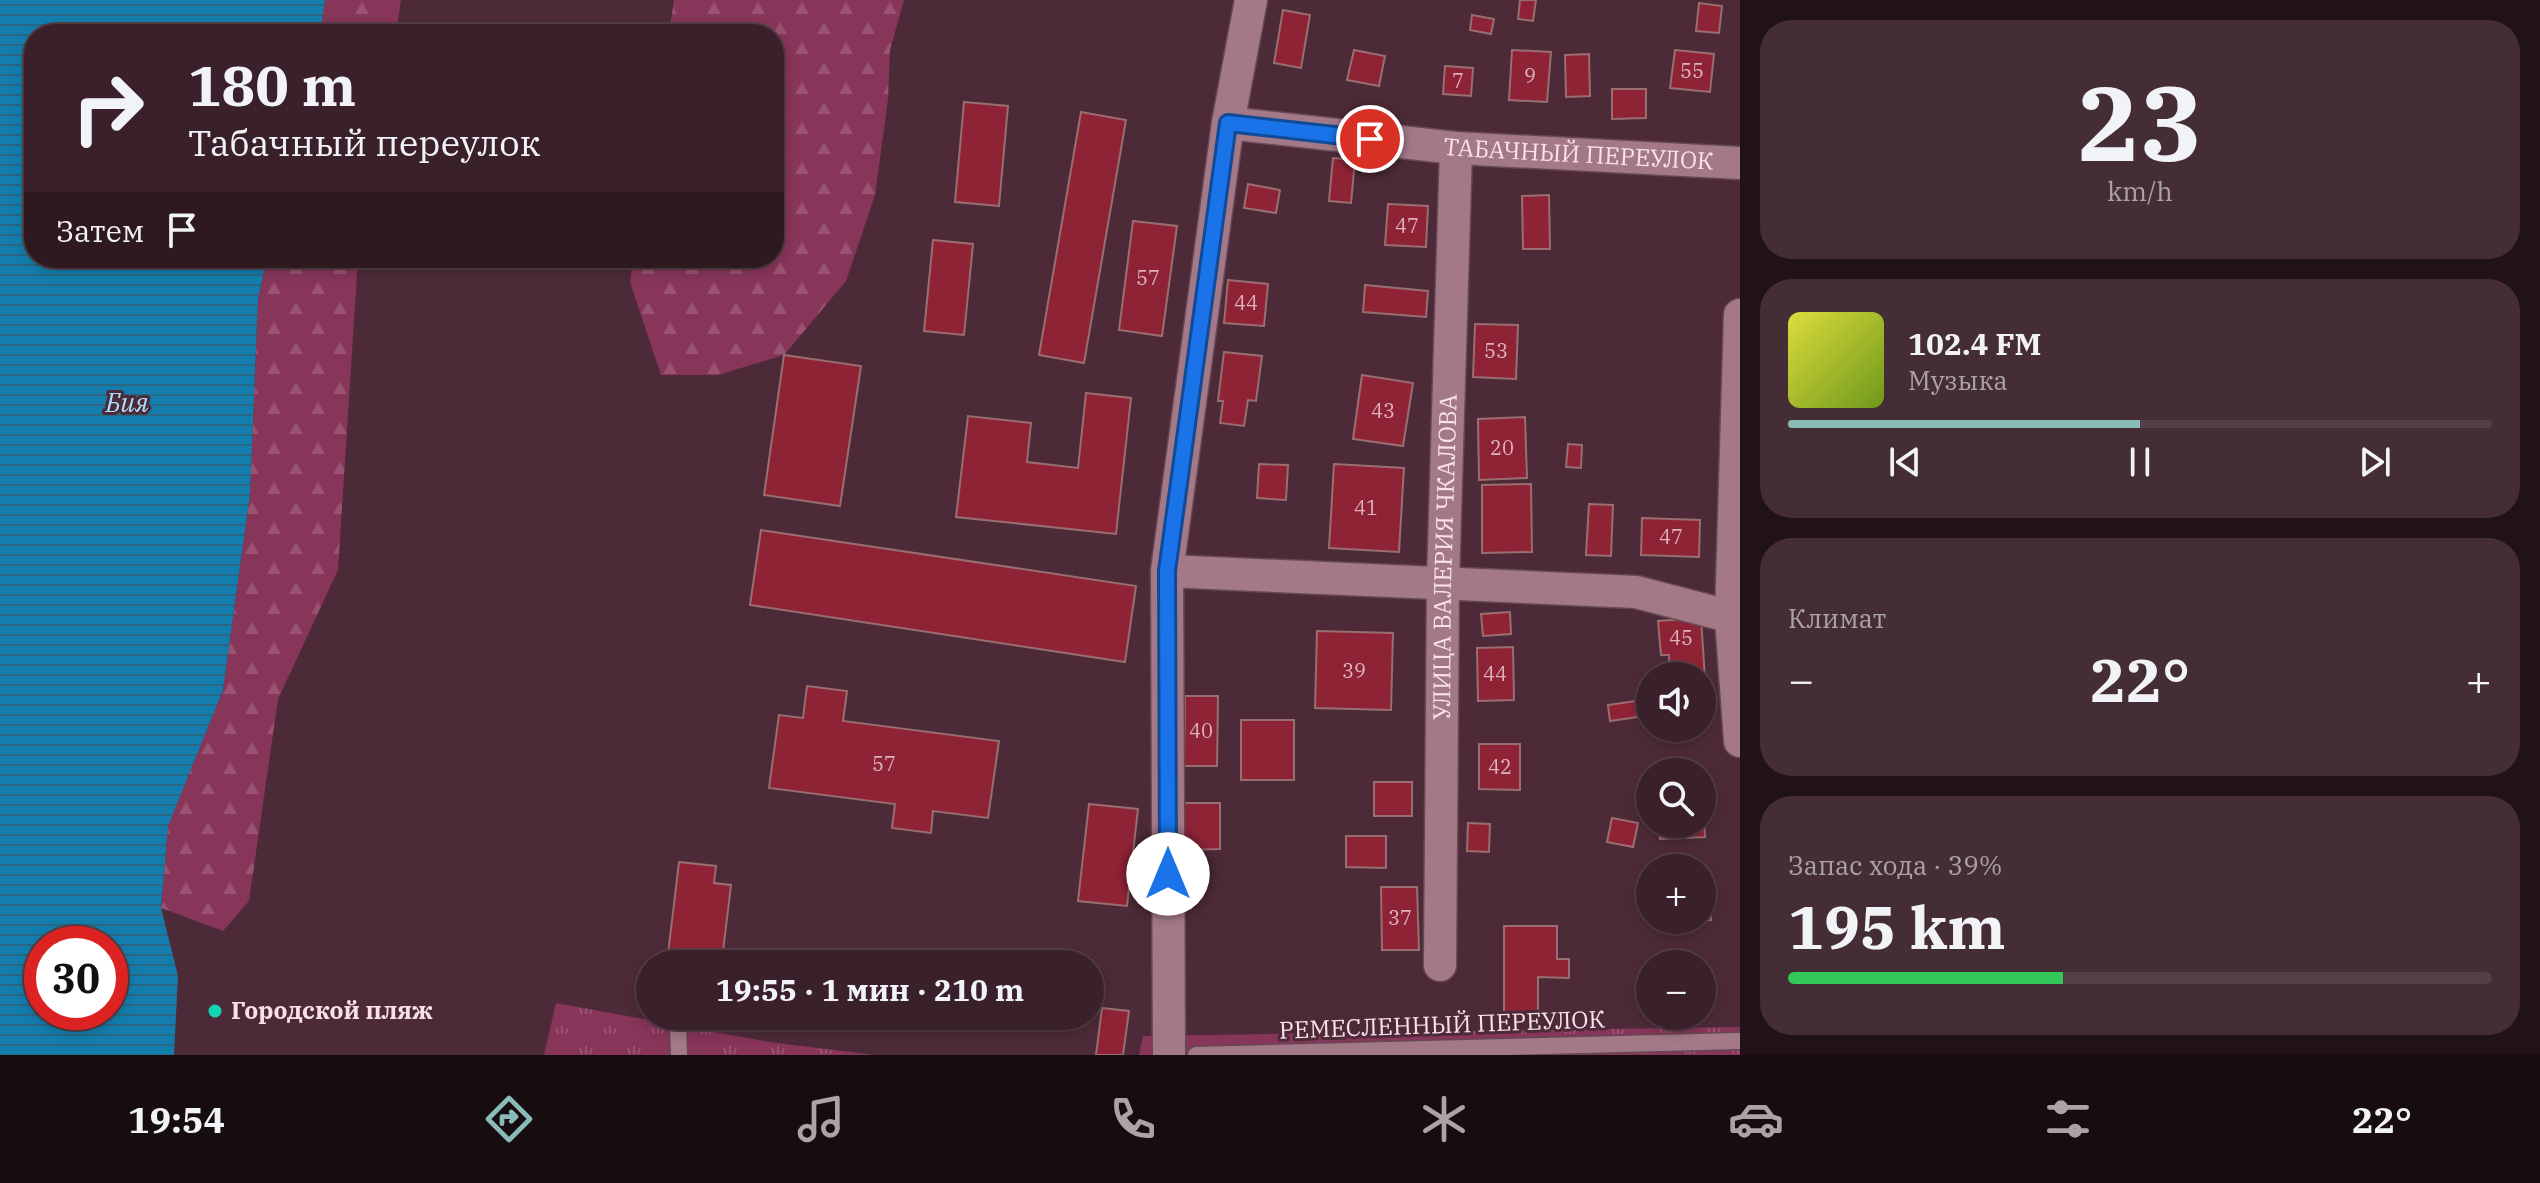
<!DOCTYPE html>
<html lang="ru">
<meta charset="utf-8">
<style>
body{margin:0;font-family:"IBM Plex Serif",serif;background:#452d36;color:#f1f3f6;height:100vh;display:flex;flex-direction:column;font-size:30px;white-space:nowrap}
*{box-sizing:border-box;margin:0}
p{font-size:26px;color:#aba3a8}
.icon{flex:none;width:44px;height:44px;fill:none;stroke:currentColor;stroke-width:2;stroke-linecap:round;stroke-linejoin:round}
.map{position:relative;flex:1;overflow:hidden}
.panel{display:flex;flex-direction:column;gap:20px;padding:20px;background:#201217;width:800px}
.panel>*{flex:none}
.hud{position:absolute;left:24px;top:24px;width:760px;height:244px;border-radius:32px;box-shadow:0 4px 12px #0003,0 0 0 2px #543e47;background:#3a202a;color:#f1f3f6;overflow:hidden}
.fabs{position:absolute;left:1636px;top:662px;display:grid;gap:16px}
.fabs a{display:grid;place-items:center;width:80px;height:80px;border-radius:50%;background:#3a202a;box-shadow:0 4px 12px #0003,0 0 0 2px #543e47;font-size:40px}
.speed{position:absolute;left:24px;top:926px;display:flex;gap:16px;font-size:40px;font-weight:700;text-align:center}
.speed>*{display:grid;place-content:center;width:104px;height:104px;border-radius:50%;background:#3a202a;box-shadow:0 4px 12px #0003,0 0 0 2px #543e47;line-height:1}
.speed .limit{border:12px solid #d22;background:#fff;color:#111}
.pin{position:absolute;display:grid;place-items:center;width:68px;height:68px;color:#fff;margin:-34px;border:4px solid #fff;border-radius:50%;box-shadow:0 2px 8px #0007}
.me{position:absolute;width:88px;margin:-44px;rotate:0deg;stroke-linejoin:round;filter:drop-shadow(0 0 6px #0008)}
.turn{display:flex;align-items:center;gap:28px;height:168px;padding:0 32px;font-size:36px}
.turn .icon{width:104px;height:104px;stroke-width:2.5}
.turn b{display:block;font-size:56px;line-height:68px}
.then{display:flex;align-items:center;height:76px;padding:0 32px;background:#0003;gap:16px;font-size:30px}
.big{font-size:60px;font-weight:700;line-height:1.1}
.panel .tile{flex:1;display:flex;flex-direction:column;justify-content:center;gap:12px;min-width:0;padding:0 28px;border-radius:32px;background:#452d36}
.panel .dial{align-items:center;gap:0}
.dial b{font-size:104px;line-height:1}
.song{display:flex;align-items:center;gap:24px}
.cover{width:96px;height:96px;border-radius:12px;background:linear-gradient(135deg,hsl(60 70% 55%),hsl(80 70% 35%))}
.played{height:8px;border-radius:4px;background:linear-gradient(90deg,#8bbbb9 50%,#543e47 50%)}
.keys{display:flex;justify-content:space-around;direction:ltr}
.heat{display:flex;justify-content:space-between;align-items:center;font-size:44px;direction:ltr}
.charge{height:12px;border-radius:6px;background:linear-gradient(90deg,#34c759 39%,#543e47 0)}
.trip{position:absolute;left:636px;top:950px;width:468px;height:80px;border-radius:40px;background:#3a202a;box-shadow:0 4px 12px #0003,0 0 0 2px #543e47;font-weight:700;line-height:80px;text-align:center}
.tabs{display:flex;height:128px;justify-content:space-around;align-items:center;background:#170d11;color:#aba3a8}
.tabs .icon{width:56px;height:56px}
.tabs .current{color:#8bbbb9}
.tabs b{font-size:36px;color:#f1f3f6}
main{display:flex;flex:1;min-height:0}
.map>svg:first-child{display:block}
</style>
<main>
<div class="map">
<svg width="1740" height="1055" viewBox="0 0 1740 1055">
<defs>
<pattern id="forest-firs" width="22" height="20" patternUnits="userSpaceOnUse" patternTransform="scale(2)"><rect width="22" height="20" fill="#873559"/><path d="M5 1l3.5 6h-7zM16 11l3.5 6h-7z" fill="#995271"/></pattern>
<pattern id="park-tufts" width="24" height="20" patternUnits="userSpaceOnUse" patternTransform="scale(2)"><rect width="24" height="20" fill="#873559"/><path d="M3 7l-1-3M5 7V3M7 7l1-3M15 17l-1-3M17 17v-4M19 17l1-3" fill="none" stroke="#995271"/></pattern>
<pattern id="water-rules" width="6" height="5" patternUnits="userSpaceOnUse" patternTransform="scale(2)"><rect width="6" height="5" fill="#137eae"/><path d="M0 2.5h6" fill="none" stroke="#296784"/></pattern>
</defs>
<rect width="100%" height="100%" fill="#4d2a38"/>
<g fill="url(#forest-firs)">
<path d="M325,0h76l-5,34h-76z"/>
<path d="M674,0h230l-14,50 -2,49 -13,96 -29,86 -62,74 -66,20h-57l-31,-93 3,-24h141v-224h-105z"/>
<path d="M267,258h91l-20,312 -60,129 -29,202 -26,30 -62,-23 7,-83 55,-135 27,-196 8,-195z"/>
</g>
<g fill="url(#park-tufts)">
<path d="M556,1003l213,39 106,13h-331z"/>
<path d="M1740,1027v28h-601l4,-19z"/>
</g>
<path fill="url(#water-rules)" fill-rule="evenodd" d="M0,0h325l-5,34h-286v224h233l-9,41 -8,195 -27,196 -55,136 -7,82 17,68 -4,79h-174zM42,944h68v68h-68z"/>
<g fill="#8f2336" stroke="#996e70" stroke-width="2">
<path d="M1520,0h16l-3,21 -15,-2z"/>
<path d="M1699,3l23,3 -3,27 -23,-2z"/>
<path d="M1283,10l27,5 -9,53 -27,-5z"/>
<path d="M1472,15l22,4 -3,15 -21,-4z"/>
<path d="M1354,50l31,6 -6,30 -32,-6z"/>
<path d="M1512,50l39,2 -4,50 -38,-2z"/>
<path d="M1675,50l39,4 -4,38 -40,-4z"/>
<path d="M1589,54l1,42 -24,1 -1,-42z"/>
<path d="M1445,66l28,2 -2,28 -28,-2z"/>
<path d="M1612,89h34v29l-34,1z"/>
<path d="M964,102l44,4 -9,100 -44,-4z"/>
<path d="M1081,112l45,8 -42,243 -45,-8z"/>
<path d="M1333,158l22,2 -4,43 -22,-2z"/>
<path d="M1248,184l32,6 -4,23 -32,-5z"/>
<path d="M1549,195l1,54h-27l-1,-53z"/>
<path d="M1388,204l40,2 -2,41 -41,-2z"/>
<path d="M1133,221l44,5 -15,110 -43,-6z"/>
<path d="M933,240l40,4 -9,91 -40,-4z"/>
<path d="M1228,280l40,4 -4,42 -40,-3z"/>
<path d="M1365,285l63,6 -2,26 -63,-5z"/>
<path d="M1475,324l43,1 -2,54 -43,-2z"/>
<path d="M1224,352l38,4 -6,45 -8,-1 -4,26 -24,-3 3,-22h-5z"/>
<path d="M784,355l77,11 -21,140 -76,-11z"/>
<path d="M1362,375l51,8 -10,63 -50,-7z"/>
<path d="M1086,393l45,5 -15,136 -160,-17 12,-101 63,7 -4,39 51,6z"/>
<path d="M1525,417l2,61 -48,2 -1,-61z"/>
<path d="M1568,444l14,1 -1,23 -15,-1z"/>
<path d="M1259,464l29,1 -2,35 -29,-2z"/>
<path d="M1334,464l70,4 -5,84 -70,-4z"/>
<path d="M1531,484l1,68 -50,1v-68z"/>
<path d="M1589,504l24,1 -2,51 -25,-1z"/>
<path d="M1642,518l58,2 -1,37 -58,-2z"/>
<path d="M761,530l375,56 -11,76 -375,-57z"/>
<path d="M1510,612l1,22 -28,2 -2,-22z"/>
<path d="M1701,618l4,61h-3v-3h-32l-1,-21h-8l-3,-34z"/>
<path d="M1317,631l76,2 -2,77 -76,-2z"/>
<path d="M1513,647l1,53 -36,1 -1,-53z"/>
<path d="M807,686l40,5 -4,30 156,20 -11,77 -55,-7 -2,22 -39,-5 3,-24 -126,-16 10,-73 24,3z"/>
<path d="M1185,696h33l-1,70h-33z"/>
<path d="M1636,701l2,16 -28,4 -2,-16z"/>
<rect x="1241" y="720" width="53" height="60"/>
<path d="M1479,744h41v46l-41,-1z"/>
<rect x="1374" y="782" width="38" height="34"/>
<path d="M1702,788l3,49 -45,2 -1,-15h43z"/>
<path d="M1184,803h36v46l-36,1z"/>
<path d="M1089,804l49,5 -11,97 -49,-5z"/>
<path d="M1612,818l26,5 -5,24 -26,-5z"/>
<path d="M1468,823l22,1 -1,28 -22,-1z"/>
<path d="M1346,836h40v32l-40,-1z"/>
<path d="M679,862l37,4 -2,17 17,2 -9,75 -54,-6z"/>
<path d="M1708,869l3,51 -47,4 -1,-4h39v-50z"/>
<path d="M1381,887h36l2,63h-37z"/>
<path d="M1504,926h53v33h12v19l-31,-1v39h-34z"/>
<path d="M1102,1008l27,3 -6,44h-27z"/>
</g>
<g fill="none" stroke-linecap="round" stroke-linejoin="round">
<g stroke="#664854" stroke-width="19">
<g id="service">
<path d="M678,1026l1,29"/>
<path d="M1196,1055l542,-14"/>
</g>
</g>
<g stroke="#664854" stroke-width="35">
<g id="minor">
<path id="s1" d="M1228,123l228,25 284,15"/>
<path d="M1740,315l-9,303 9,123"/>
<path d="M1167,571l469,21 104,27"/>
<path id="s2" d="M1440,965l3,-383 13,-434"/>
<path d="M1169,1055l-2,-484 61,-448 23,-123"/>
</g>
</g>
<use href="#service" stroke="#a37988" stroke-width="16"/>
<use href="#minor" stroke="#a37988" stroke-width="32"/>
</g>
<g fill="none" stroke-linecap="round" stroke-linejoin="round">
<g stroke="#114b97" stroke-width="20">
<path id="route" d="M1168,874l-1,-303 61,-448 142,16"/>
</g>
<use href="#route" stroke="#1a73e8" stroke-width="14"/>
</g>
<circle fill="#14d5b3" stroke="#4d2a38" stroke-width="3" cx="215" cy="1011" r="8"/>
<g text-anchor="middle" stroke-width="6" stroke-linejoin="round" paint-order="stroke">
<g font-size="20" fill="#deb2bc">
<text x="1692" y="78">55</text>
<text x="1530" y="83">9</text>
<text x="1458" y="88">7</text>
<text x="1407" y="233">47</text>
<text x="1148" y="285">57</text>
<text x="1246" y="310">44</text>
<text x="1496" y="358">53</text>
<text x="1383" y="418">43</text>
<text x="1502" y="455">20</text>
<text x="1366" y="515">41</text>
<text x="1671" y="544">47</text>
<text x="1681" y="645">45</text>
<text x="1354" y="678">39</text>
<text x="1495" y="681">44</text>
<text x="1201" y="738">40</text>
<text x="884" y="771">57</text>
<text x="1500" y="774">42</text>
<text x="1400" y="925">37</text>
</g>
<g font-size="24" fill="#f9e1e9" stroke="#4d2a38">
<text dy="8" stroke="none"><textPath href="#s1" startOffset="352">ТАБАЧНЫЙ ПЕРЕУЛОК</textPath></text>
<text dy="8" stroke="none"><textPath href="#s2" startOffset="408">УЛИЦА ВАЛЕРИЯ ЧКАЛОВА</textPath></text>
<text transform="translate(1442 1025) rotate(-2)" y="8">РЕМЕСЛЕННЫЙ ПЕРЕУЛОК</text>
</g>
<g font-size="24" font-weight="bold" fill="#f9e1e9" stroke="#4d2a38" text-anchor="start">
<text x="231" y="1019">Городской пляж</text>
</g>
<g font-size="26" font-style="italic" fill="#aaddfd" stroke="#4d2a38">
<text x="127" y="412">Бия</text>
</g>
</g>
</svg>
<div class="fabs">
<a><svg class="icon" aria-label="sound" viewBox="0 0 24 24"><path d="M4 9h4l5-4v14l-5-4H4zM17 9q2 3 0 6"/></svg></a>
<a><svg class="icon" aria-label="search" viewBox="0 0 24 24"><circle cx="10" cy="10" r="6"/><path d="M15 15l6 6"/></svg></a>
<a>+</a>
<a>−</a>
</div>
<div class="speed"><div class="limit">30</div></div>
<div class="pin" style="left:1370px;top:139px;background:#d93025"><svg class="icon" aria-label="arrive" viewBox="0 0 24 24"><path d="M6 21V4h12l-3 4 3 4H6"/></svg></div>
<svg class="me" style="left:1168px;top:874px" viewBox="-20 -20 40 40"><circle r="19" fill="#fff"/><path d="M0-13L10 11 0 6-10 11z" fill="#1a73e8"/></svg>
<div class="trip">19:55 · 1 мин · 210 m</div>
<div class="hud">
<div class="turn"><svg class="icon" aria-label="right" viewBox="0 0 24 24"><path d="M7 20v-9h11M14 6l5 5-5 5"/></svg><div><b>180 m</b>Табачный переулок</div></div>
<div class="then">Затем<svg class="icon" aria-label="arrive" viewBox="0 0 24 24"><path d="M6 21V4h12l-3 4 3 4H6"/></svg></div>
</div>
</div>
<section class="panel">
<div class="tile dial"><b>23</b><p>km/h</p></div>
<div class="tile">
<div class="song"><i class="cover"></i><div><b>102.4 FM</b><p>Музыка</p></div></div>
<div class="played"></div>
<div class="keys"><svg class="icon" aria-label="previous" viewBox="0 0 24 24"><path d="M18 5L8 12l10 7zM5 5v14"/></svg><svg class="icon" aria-label="pause" viewBox="0 0 24 24"><path d="M8 5v14M16 5v14"/></svg><svg class="icon" aria-label="next" viewBox="0 0 24 24"><path d="M6 5l10 7-10 7zM19 5v14"/></svg></div>
</div>
<div class="tile"><p>Климат</p>
<div class="heat"><a>−</a><b class="big">22°</b><a>+</a></div>
</div>
<div class="tile"><p>Запас хода · 39%</p><b class="big">195 km</b><div class="charge"></div></div>
</section>
</main>
<nav class="tabs">
<b>19:54</b>
<svg class="icon current" aria-label="directions" viewBox="0 0 24 24"><path d="M12 3l9 9-9 9-9-9zM9 14v-3h6M13 9l2 2-2 2"/></svg>
<svg class="icon" aria-label="music" viewBox="0 0 24 24"><path d="M9 18V5l10-2v13"/><circle cx="6" cy="18" r="3"/><circle cx="16" cy="16" r="3"/></svg>
<svg class="icon" aria-label="phone" viewBox="0 0 24 24"><path d="M5 4h4l2 5-3 2q2 4 5 5l2-3 5 2v4C11 20 4 13 5 4z"/></svg>
<svg class="icon" aria-label="climate" viewBox="0 0 24 24"><path d="M12 3v18M4 7l16 10M4 17L20 7"/></svg>
<svg class="icon" aria-label="car" viewBox="0 0 24 24"><path d="M5 17H2v-5l4-1 3-4h7l3 4 3 1v5h-3M9 17h6M6 11h13"/><circle cx="7" cy="17" r="2"/><circle cx="17" cy="17" r="2"/></svg>
<svg class="icon" aria-label="filters" viewBox="0 0 24 24"><path d="M4 7h16M4 17h16"/><circle cx="9" cy="7" r="2"/><circle cx="15" cy="17" r="2"/></svg>
<b>22°</b>
</nav>
